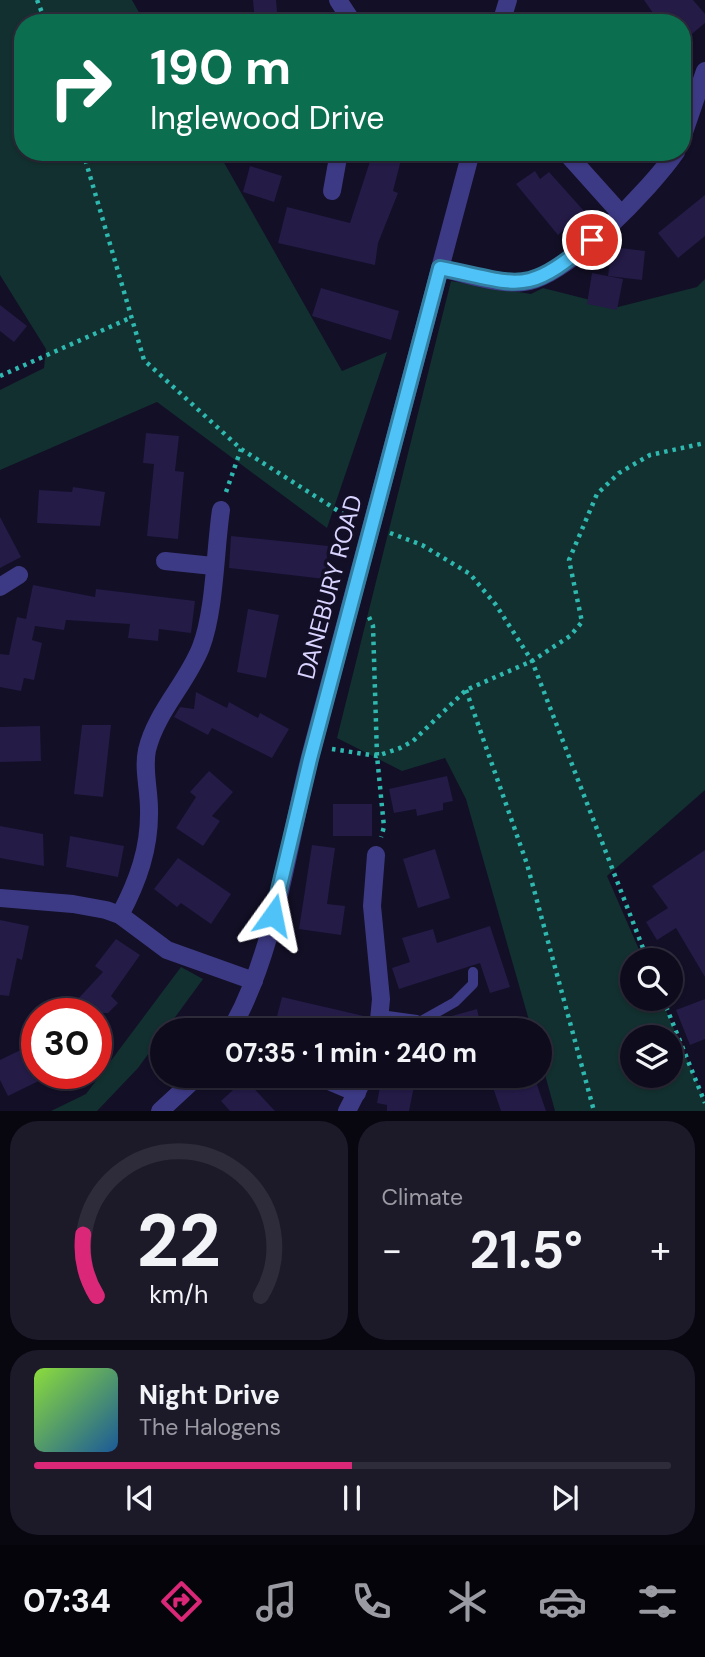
<!DOCTYPE html>
<meta charset="utf-8">
<style>
body{margin:0;font-family:"DM Sans",sans-serif;background:#1c1929;color:#f1f3f6;height:100vh;display:flex;flex-direction:column;font-size:26px;white-space:nowrap}
*{box-sizing:border-box;margin:0}
p{font-size:23px;color:#9b9ba3}
.icon{flex:none;width:38px;height:38px;fill:none;stroke:currentColor;stroke-width:2;stroke-linecap:round;stroke-linejoin:round}
.map{position:relative;height:1111px;overflow:hidden}
.sheet{display:flex;flex-direction:column;gap:10px;padding:10px;background:#08060f;flex:1}
.sheet>*{flex:none}
.top-card{position:absolute;left:14px;top:14px;width:677px;height:147px;border-radius:28px;box-shadow:0 2px 5px #0004,0 0 0 2px #2e2b3b;background:#0b6e4f;color:#fff;overflow:hidden}
.buttons{position:absolute;left:620px;top:948px;display:grid;gap:14px}
.buttons a{display:grid;place-items:center;width:63px;height:63px;border-radius:50%;background:#0e0b1c;box-shadow:0 2px 5px #0004,0 0 0 2px #2e2b3b;font-size:35px}
.speed{position:absolute;left:21px;top:998px;display:flex;gap:14px;font-size:35px;font-weight:700;text-align:center}
.speed>*{display:grid;place-content:center;width:91px;height:91px;border-radius:50%;background:#0e0b1c;box-shadow:0 2px 5px #0004,0 0 0 2px #2e2b3b;line-height:1}
.speed .limit{border:10px solid #d22;background:#fff;color:#111}
.pin{position:absolute;display:grid;place-items:center;width:60px;height:60px;color:#fff;margin:-30px;border:4px solid #fff;border-radius:50%;box-shadow:0 2px 7px #0007}
.me{position:absolute;width:77px;margin:-38px;rotate:12deg;stroke-linejoin:round;filter:drop-shadow(0 0 5px #0008)}
.turn{display:flex;align-items:center;gap:24px;height:147px;padding:0 21px;font-size:32px}
.turn .icon{width:91px;height:91px;stroke-width:2.5}
.turn b{display:block;font-size:49px;line-height:60px}
.big{font-size:52px;font-weight:700;line-height:1.1}
.sheet .tile{flex:1;display:flex;flex-direction:column;justify-content:center;gap:10px;min-width:0;padding:0 24px;border-radius:28px;background:#1c1929}
.sheet .dial{align-items:center;gap:0}
.dial svg{height:182px;overflow:visible;fill:none;stroke:#2e2b3b;stroke-width:7;stroke-linecap:round;text-anchor:middle}
.dial text{fill:#f1f3f6;stroke:none}
.song{display:flex;align-items:center;gap:21px}
.cover{width:84px;height:84px;border-radius:10px;background:linear-gradient(135deg,hsl(90 70% 55%),hsl(210 70% 35%))}
.played{height:7px;border-radius:4px;background:linear-gradient(90deg,#db2777 50%,#2e2b3b 50%)}
.keys{display:flex;justify-content:space-around;direction:ltr}
.heat{display:flex;justify-content:space-between;align-items:center;font-size:38px;direction:ltr}
.sheet .tiles{flex:1;display:grid;gap:10px;grid-template-columns:1fr 1fr}
.tile:last-child{grid-column:span 2}
.trip{position:absolute;left:150px;top:1018px;width:402px;height:70px;border-radius:35px;background:#0e0b1c;box-shadow:0 2px 5px #0004,0 0 0 2px #2e2b3b;font-weight:700;line-height:70px;text-align:center}
.tab-bar{display:flex;height:112px;justify-content:space-around;align-items:center;background:#06040b;color:#9b9ba3}
.tab-bar .icon{width:49px;height:49px}
.tab-bar .selected{color:#db2777}
.tab-bar b{font-size:32px;color:#f1f3f6}
.map>svg:first-child{display:block}
</style>
<div class="map">
<svg width="705" height="1111" viewBox="0 0 705 1111">
<rect width="100%" height="100%" fill="#130f26"/>
<g fill="#12302f" fill-rule="evenodd">
<path d="M0,0h132l13,23h-122v129h195l124,219 45,-19 -60,176 -170,-126 -157,68v-80l44,-22 2,-19 -46,-74z"/>
<path d="M705,279v511l-98,86 37,85h-12v38h29l44,102v10h-150l-14,-51v-29h-9l-66,-232 -21,-41 -43,13 -65,-33 114,-457 80,13 12,-6 75,19 79,-20zM632,1038h38v38h-38z"/>
<path d="M181,967l22,12 -65,89 -41,43h-46l35,-17z"/>
</g>
<g fill="#241b47">
<path d="M253,0h23l2,23h-23z"/>
<path d="M644,0h49l12,14v9l-18,15 -5,-5v-10h-22z"/>
<path d="M373,152h30l-10,39 5,2 -20,50 -3,22 -97,-22 9,-36 63,16z"/>
<path d="M250,166l32,10 -8,26 -31,-10z"/>
<path d="M535,171l5,8 9,-7 35,39 -26,24 -42,-51z"/>
<path d="M705,195v41l-27,22 -20,-25z"/>
<path d="M612,247l33,4 -3,29 -34,-4z"/>
<path d="M592,273l31,6 -6,31 -30,-6z"/>
<path d="M321,288l78,23 -8,29 -79,-24z"/>
<path d="M0,305l27,21 -13,16 -14,-11z"/>
<path d="M146,433l33,3 -4,35 9,1 -6,67 -31,-3 7,-72 -11,-1z"/>
<path d="M73,487l32,5 -5,34 -63,-3 2,-33 33,2z"/>
<path d="M0,517l21,40 -21,11z"/>
<path d="M231,536l97,10 -3,33 -96,-11z"/>
<path d="M33,585l62,12 1,-8 99,12 -4,32 -32,-4 -1,12 -30,-3 2,-14 -64,-4 -2,10 -29,-4 -3,14 10,3 -8,37 -10,-2 -3,13 -21,-4v-33l9,1 8,-38 9,2z"/>
<path d="M248,609l31,6 -13,63 -29,-6z"/>
<path d="M196,692l31,16 2,-6 29,16 2,-5 29,16 -17,29 -60,-30 -4,7 -34,-18 6,-10 14,2z"/>
<path d="M82,725h29l-8,72 -29,-3z"/>
<path d="M40,726l1,35 -41,1v-35z"/>
<path d="M209,771l24,21 -21,24 8,5 -17,25 -27,-18 20,-31 -6,-5z"/>
<path d="M447,776l6,25 -10,2v7l-26,6 -1,-7 -22,4 -5,-24z"/>
<rect x="333" y="804" width="39" height="32"/>
<path d="M0,826l43,8 1,32 -44,-8z"/>
<path d="M70,836l54,10 -6,31 -52,-10z"/>
<path d="M312,845l23,3 -8,56 18,2 -4,29 -42,-6z"/>
<path d="M435,849l15,49 -32,10 -15,-49z"/>
<path d="M705,850v127l-29,-49 -19,12 -11,-18 22,-14 -16,-22z"/>
<path d="M178,858l53,36 -20,30 -30,-21 -4,4 -23,-18z"/>
<path d="M0,920l29,6 -7,34 -5,-2 -8,38 -9,-1z"/>
<path d="M490,926l20,61 -20,6 -10,-30 -81,26 -7,-21 18,-6 -8,-24 31,-9 4,14z"/>
<path d="M116,939l24,16 -29,41 7,7 -10,10h-43l38,-41 -8,-6z"/>
<path d="M282,997l86,20 -1,14h-80l-13,-3z"/>
<path d="M705,999v40l-15,6 -14,-35z"/>
<path d="M477,1009l5,22h-57l16,-12z"/>
<path d="M37,1042v31h18l-47,23 -8,-16v-20z"/>
<path d="M382,1076h34l-7,35h-22v-6l-10,-2z"/>
<path d="M489,1076h45l12,35h-45z"/>
<path d="M245,1079l30,32h-45l-9,-10z"/>
</g>
<g fill="none" stroke-linecap="round" stroke-linejoin="round">
<g stroke="#2fb8b0" stroke-width="4.5" stroke-dasharray="3.5 5" stroke-linecap="butt">
<path d="M37,0l9,23"/>
<path d="M83,152l61,208 97,89 110,70"/>
<path d="M0,376l130,-58"/>
<path d="M226,492l15,-43"/>
<path d="M390,533l32,12 48,29 26,31 36,56 116,300"/>
<path d="M369,617l4,9 4,130 7,71 -3,10"/>
<path d="M466,690l61,174 67,247"/>
<path d="M332,749l45,7 23,-8 13,-7 53,-51 66,-29 38,-25 12,-14 -13,-62 28,-66 22,-21 31,-18 55,-12"/>
<path d="M663,999l42,104"/>
</g>
<path stroke="#3d3a85" stroke-width="10" d="M416,1024l39,-22 18,-18v-12"/>
<g stroke="#3d3a85" stroke-width="18">
<path d="M338,0l15,23"/>
<path d="M501,23l7,-23"/>
<path d="M682,138l23,-67"/>
<path d="M569,156l52,58"/>
<path d="M332,191l7,-39"/>
<path d="M440,268c27,6 56,17 84,14 42,-4 128,-95 152,-130"/>
<path d="M165,561l48,5"/>
<path d="M0,587l19,-12"/>
<path d="M376,855l-4,51 9,93 -3,32"/>
<path d="M0,898l73,6 33,6 14,5 47,35 87,31"/>
<path d="M120,915c18,-34 30,-67 29,-106 0,-20 -6,-40 -2,-59 9,-38 40,-67 54,-103 14,-36 14,-97 20,-137"/>
<path d="M380,1019l36,5"/>
<path d="M230,1031c45,-76 58,-188 80,-274 53,-202 109,-403 161,-605"/>
<path d="M317,1076l40,17"/>
<path d="M160,1111l38,-35"/>
<path d="M347,1111l18,-35"/>
</g>
</g>
<g fill="none" stroke-linecap="round" stroke-linejoin="round">
<g stroke="#337fa1" stroke-width="18">
<path id="route" d="M273,915l37,-156 130,-491c81,16 85,29 152,-28"/>
</g>
<use href="#route" stroke="#4fc3f7" stroke-width="12"/>
</g>
<g text-anchor="middle" stroke-width="7" stroke-linejoin="round" paint-order="stroke">
<g font-size="24" fill="#d9d4ff" stroke="#130f26">
<text transform="translate(330 587) rotate(-75)" y="8">DANEBURY ROAD</text>
</g>
</g>
</svg>
<div class="buttons">
<a><svg class="icon" aria-label="search" viewBox="0 0 24 24"><circle cx="10" cy="10" r="6"/><path d="M15 15l6 6"/></svg></a>
<a><svg class="icon" aria-label="layers" viewBox="0 0 24 24"><path d="M12 4l9 5-9 5-9-5zM3 14l9 5 9-5"/></svg></a>
</div>
<div class="speed"><div class="limit">30</div></div>
<div class="pin" style="left:592px;top:240px;background:#d93025"><svg class="icon" aria-label="arrive" viewBox="0 0 24 24"><path d="M6 21V4h12l-3 4 3 4H6"/></svg></div>
<svg class="me" style="left:273px;top:915px" viewBox="-20 -20 40 40"><path d="M0-17L14 15 0 8-14 15z" fill="#4fc3f7" stroke="#fff" stroke-width="4"/></svg>
<div class="trip">07:35 · 1 min · 240 m</div>
<div class="top-card">
<div class="turn"><svg class="icon" aria-label="right" viewBox="0 0 24 24"><path d="M7 20v-9h11M14 6l5 5-5 5"/></svg><div><b>190 m</b>Inglewood Drive</div></div>
</div>
</div>
<section class="sheet">
<div class="tiles">
<div class="tile dial"><svg viewBox="0 0 100 80">
<path d="M14 69A42 42 0 1 1 86 69"/>
<path d="M14 69A42 42 0 0 1 8 42" stroke="#db2777"/>
<text x="50" y="56" font-size="32" font-weight="700">22</text>
<text x="50" y="72" font-size="11">km/h</text>
</svg></div>
<div class="tile"><p>Climate</p>
<div class="heat"><a>−</a><b class="big">21.5°</b><a>+</a></div>
</div>
<div class="tile">
<div class="song"><i class="cover"></i><div><b>Night Drive</b><p>The Halogens</p></div></div>
<div class="played"></div>
<div class="keys"><svg class="icon" aria-label="previous" viewBox="0 0 24 24"><path d="M18 5L8 12l10 7zM5 5v14"/></svg><svg class="icon" aria-label="pause" viewBox="0 0 24 24"><path d="M8 5v14M16 5v14"/></svg><svg class="icon" aria-label="next" viewBox="0 0 24 24"><path d="M6 5l10 7-10 7zM19 5v14"/></svg></div>
</div>
</div>
</section>
<nav class="tab-bar">
<b>07:34</b>
<svg class="icon selected" aria-label="directions" viewBox="0 0 24 24"><path d="M12 3l9 9-9 9-9-9zM9 14v-3h6M13 9l2 2-2 2"/></svg>
<svg class="icon" aria-label="music" viewBox="0 0 24 24"><path d="M9 18V5l10-2v13"/><circle cx="6" cy="18" r="3"/><circle cx="16" cy="16" r="3"/></svg>
<svg class="icon" aria-label="phone" viewBox="0 0 24 24"><path d="M5 4h4l2 5-3 2q2 4 5 5l2-3 5 2v4C11 20 4 13 5 4z"/></svg>
<svg class="icon" aria-label="climate" viewBox="0 0 24 24"><path d="M12 3v18M4 7l16 10M4 17L20 7"/></svg>
<svg class="icon" aria-label="car" viewBox="0 0 24 24"><path d="M5 17H2v-5l4-1 3-4h7l3 4 3 1v5h-3M9 17h6M6 11h13"/><circle cx="7" cy="17" r="2"/><circle cx="17" cy="17" r="2"/></svg>
<svg class="icon" aria-label="filters" viewBox="0 0 24 24"><path d="M4 7h16M4 17h16"/><circle cx="9" cy="7" r="2"/><circle cx="15" cy="17" r="2"/></svg>
</nav>
